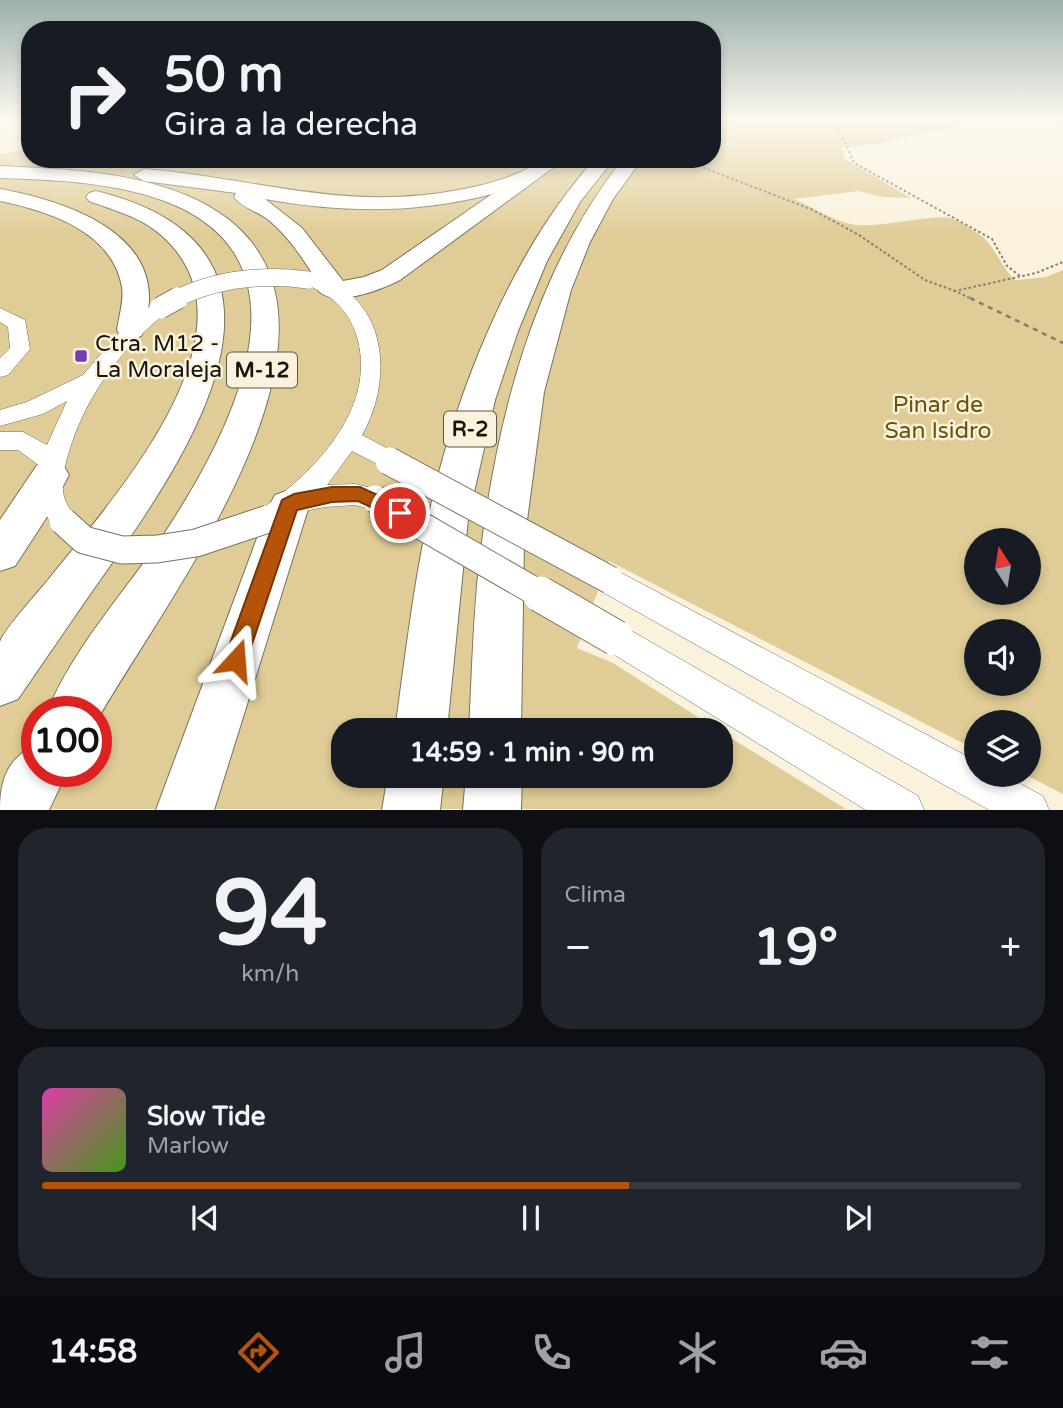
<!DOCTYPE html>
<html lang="es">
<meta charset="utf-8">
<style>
body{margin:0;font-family:"Varela Round",sans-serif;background:#20242c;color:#f1f3f6;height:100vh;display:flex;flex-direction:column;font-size:26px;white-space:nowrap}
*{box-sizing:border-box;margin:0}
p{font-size:23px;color:#9ea1a6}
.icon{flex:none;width:38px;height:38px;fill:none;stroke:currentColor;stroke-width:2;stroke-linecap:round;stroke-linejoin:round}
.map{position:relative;height:810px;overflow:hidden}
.drawer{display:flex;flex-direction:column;gap:18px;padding:18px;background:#0d0f14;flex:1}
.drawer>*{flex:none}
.top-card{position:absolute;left:21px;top:21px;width:700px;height:147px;border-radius:28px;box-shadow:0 4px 10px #0003;background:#171b24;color:#f1f3f6;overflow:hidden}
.needle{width:46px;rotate:348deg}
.controls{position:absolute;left:964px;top:528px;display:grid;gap:14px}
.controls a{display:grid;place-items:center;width:77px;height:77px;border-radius:50%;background:#171b24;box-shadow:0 4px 10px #0003;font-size:35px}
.speed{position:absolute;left:21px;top:696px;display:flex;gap:14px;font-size:35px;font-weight:700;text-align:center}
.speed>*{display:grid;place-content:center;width:91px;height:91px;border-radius:50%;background:#171b24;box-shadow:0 4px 10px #0003;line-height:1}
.speed .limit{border:10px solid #d22;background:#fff;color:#111}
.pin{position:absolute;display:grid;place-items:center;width:60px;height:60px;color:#fff;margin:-30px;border:4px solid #fff;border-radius:50%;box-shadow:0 2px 7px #0007}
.me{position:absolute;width:77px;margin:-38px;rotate:19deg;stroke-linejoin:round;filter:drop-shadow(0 0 5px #0008)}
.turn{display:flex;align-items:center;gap:24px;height:147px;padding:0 28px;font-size:32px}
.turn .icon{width:91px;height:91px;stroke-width:2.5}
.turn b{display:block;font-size:49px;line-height:60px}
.big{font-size:52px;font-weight:700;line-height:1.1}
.drawer .card{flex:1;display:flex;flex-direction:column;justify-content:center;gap:10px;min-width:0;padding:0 24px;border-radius:28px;background:#20242c}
.drawer .dial{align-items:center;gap:0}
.dial b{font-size:91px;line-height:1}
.song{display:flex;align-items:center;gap:21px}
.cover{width:84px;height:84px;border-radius:10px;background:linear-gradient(135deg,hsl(320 70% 55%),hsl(100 70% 35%))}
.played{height:7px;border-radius:4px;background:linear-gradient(90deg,#b45309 60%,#363941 60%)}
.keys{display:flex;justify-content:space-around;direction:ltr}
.heat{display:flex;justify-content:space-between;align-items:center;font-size:38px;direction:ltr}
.drawer .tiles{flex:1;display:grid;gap:18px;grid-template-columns:1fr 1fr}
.card:last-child{grid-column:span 2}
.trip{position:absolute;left:331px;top:718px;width:402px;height:70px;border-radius:28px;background:#171b24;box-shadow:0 4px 10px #0003;font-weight:700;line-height:70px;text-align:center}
.menu{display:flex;height:112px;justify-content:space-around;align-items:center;background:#090b0e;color:#9ea1a6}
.menu .icon{width:49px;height:49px}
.menu .on{color:#b45309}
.menu b{font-size:32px;color:#f1f3f6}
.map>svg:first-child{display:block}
</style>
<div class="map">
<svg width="1063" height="810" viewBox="0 0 1063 810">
<rect width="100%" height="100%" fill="#faf2dd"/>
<path fill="#dfcc96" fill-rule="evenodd" d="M712,121h261l-90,22 -41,5 3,11 66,39 -28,-1 -24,-6 -65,8c21,9 41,24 65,26 21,2 79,-11 91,-7 10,3 20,10 29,16 16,11 21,32 36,46l31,-3 17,-7v524l-37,-19h3v-52h-53v27l-367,-189 -32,87 36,15 105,67h-375v45h378v-43l125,77h-846v-655l30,-5v10h342c3,3 6,6 9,7 9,5 90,-2 105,-4l-1,-3h227zM976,541h53v52h-53zM976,632h53v52h-53zM37,712h59v60h-59z"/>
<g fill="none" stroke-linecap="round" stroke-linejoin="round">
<g stroke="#78715e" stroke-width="1">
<g id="minor">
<path d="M315,277c73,18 79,102 47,158l36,19 4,7 -4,7 -9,2 -37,-19 -25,34 28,-1 29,7 4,8 -4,8 -9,3 -20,-5 -30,2 -27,5 -21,12 -10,-3 -4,-8 4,-8c52,-37 112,-102 89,-171 -8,-24 -24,-39 -47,-48l-3,-4z"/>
<path d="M160,302l7,2 2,4 -2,4c-45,36 -77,78 -96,133 -5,16 -11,35 -7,52 3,9 9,16 13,24l-4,8 -10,3 -10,-3 -15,-32 2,-31 -22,-16h-18v-18h23l24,13 20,-44 -24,13 -43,12v-16l27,-8 56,-27 37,-43 33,-28z"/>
<path d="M0,308l25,12 5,29 -22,26 -8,2v-19l10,-10 -2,-21 -8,-5z"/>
<path d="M610,567l366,194v14h28l39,21 6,14h-60l-390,-220 -4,-10 4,-10z"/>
<path d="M616,622l302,174 6,14h-58l-261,-161 -5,-11 5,-11z"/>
</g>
</g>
<g stroke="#78715e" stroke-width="2">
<g id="highway">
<path d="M543,159h22l-165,121c-20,10 -69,30 -84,8l2,-6c-15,-23 -30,-47 -52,-64 -10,-7 -25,-11 -32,-21l2,-4 -92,-12 -10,-6 10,-6 22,2c107,12 188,40 298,18 29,-6 55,-13 79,-30zM492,194l-110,76 -18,7 -21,4 -41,-53 -37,-29c77,14 151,15 227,-5z"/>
<path d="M595,159h19l-34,43 -33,59 -29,70 -23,69 -27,119 -21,211h-52c10,-71 18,-142 33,-211 26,-123 82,-266 167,-360z"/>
<path d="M623,159h19l-29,40 -23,43 -19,48 -27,102 -20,151 -3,187h-52c3,-55 4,-110 10,-165 17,-143 53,-291 144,-406z"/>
<path d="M0,166c62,3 130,5 188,30 221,95 -22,401 -92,526v-10h-49c27,-66 80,-122 119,-181 61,-93 154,-265 6,-327 -54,-22 -115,-24 -172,-26z"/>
<path d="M0,189c56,10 151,38 149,111 -1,12 -1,26 -8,36l-10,3 -10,-3 -4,-6c2,-14 7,-29 5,-43 -10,-56 -74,-76 -122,-86z"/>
<path d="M96,191c232,57 95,261 9,382 -29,41 -58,84 -87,126l-18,7c0,-17 0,-48 0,-64 3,-12 42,-54 52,-67 61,-76 216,-247 109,-340 -20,-18 -48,-25 -72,-34l-3,-4 3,-4z"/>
<path d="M50,461l13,4 6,10 -24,45 -30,46 -15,5v-51l37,-55z"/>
<path d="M289,490l14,5 6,11 -95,304h-58l113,-304 6,-11z"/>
<path d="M37,745v27h30l-18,38h-49c0,-31 8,-53 37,-65z"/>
<path d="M388,775h56l-4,35h-58z"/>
<path d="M466,775h56l-1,35h-58z"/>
</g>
</g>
<g stroke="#847e71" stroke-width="2" stroke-dasharray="2.5 2.5" stroke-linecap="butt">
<path d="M831,121l14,21 9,21 138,76 15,27 13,10"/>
<path d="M1052,121l11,5"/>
<path d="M712,127l10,-6"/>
<path d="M693,159l1,5 119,46 46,25 66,45 30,11"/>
<path d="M974,300l-19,-9 81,-18 27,-11"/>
</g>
<path stroke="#847e71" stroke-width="2.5" stroke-dasharray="5 5" stroke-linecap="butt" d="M970,298l93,45"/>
<use href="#minor" fill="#fff" fill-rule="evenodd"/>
<use href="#highway" fill="#fff" fill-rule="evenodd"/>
<g stroke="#78715e" stroke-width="18" stroke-linecap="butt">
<path id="minor-bridge-far3" d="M174,300c43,-22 87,-26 134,-20"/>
</g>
<g stroke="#78715e" stroke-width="23" stroke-linecap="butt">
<path id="minor-bridge-far2" d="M160,308l18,-10"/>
</g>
<g stroke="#78715e" stroke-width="29" stroke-linecap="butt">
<g id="minor-bridge-far1">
<path d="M389,461l221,119"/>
<path d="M375,499l168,97"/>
<path d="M63,521l21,19 38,10 35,-1 39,-6 72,-24"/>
</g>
</g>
<g stroke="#78715e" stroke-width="37" stroke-linecap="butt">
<path id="minor-bridge" d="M540,594l76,44"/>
</g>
<use href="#minor-bridge-far3" stroke="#fff" stroke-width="17"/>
<use href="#minor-bridge-far2" stroke="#fff" stroke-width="21"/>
<use href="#minor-bridge-far1" stroke="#fff" stroke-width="27"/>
<use href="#minor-bridge" stroke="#fff" stroke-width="35"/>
</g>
<linearGradient id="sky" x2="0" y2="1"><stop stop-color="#9cb0aa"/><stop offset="0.51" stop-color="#fdf9f0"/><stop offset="1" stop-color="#fdf9f0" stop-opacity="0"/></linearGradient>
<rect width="1063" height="235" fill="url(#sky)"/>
<path fill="#b45309" stroke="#753606" stroke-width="2" d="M332,487h28l46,21 3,5 -3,6 -6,2 -42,-20 -26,1 -35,8 -53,158 -8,3 -9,-3 -3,-8 58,-160 12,-6z"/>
<rect fill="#753bb1" stroke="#faf2dd" stroke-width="2.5" x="74" y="349" width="14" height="14" rx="3.5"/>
<g text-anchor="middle" stroke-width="5" stroke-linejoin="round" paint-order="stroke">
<g fill="#faf2dd" stroke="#5c574c" stroke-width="2">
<rect x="227" y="352.5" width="70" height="35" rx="5"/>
<rect x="444" y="411.5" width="52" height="35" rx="5"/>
</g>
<g font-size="21" font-weight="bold" fill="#18150e">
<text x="262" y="377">M-12</text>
<text x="470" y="436">R-2</text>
</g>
<g font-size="23" fill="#18150e" stroke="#faf2dd" text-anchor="start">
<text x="95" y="351">Ctra. M12 -<tspan x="95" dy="26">La Moraleja</tspan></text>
</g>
<g font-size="23" fill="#695308" stroke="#faf2dd">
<text x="938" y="412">Pinar de<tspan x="938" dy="26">San Isidro</tspan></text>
</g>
</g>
</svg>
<div class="controls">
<a><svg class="needle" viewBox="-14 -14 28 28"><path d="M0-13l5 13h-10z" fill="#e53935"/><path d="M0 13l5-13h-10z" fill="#9ea1a6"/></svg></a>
<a><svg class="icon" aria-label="sound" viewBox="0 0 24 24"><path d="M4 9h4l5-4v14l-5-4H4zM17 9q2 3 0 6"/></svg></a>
<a><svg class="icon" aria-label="layers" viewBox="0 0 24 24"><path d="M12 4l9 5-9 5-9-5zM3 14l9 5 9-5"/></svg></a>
</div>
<div class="speed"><div class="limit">100</div></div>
<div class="pin" style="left:400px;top:513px;background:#d93025"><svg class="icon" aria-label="arrive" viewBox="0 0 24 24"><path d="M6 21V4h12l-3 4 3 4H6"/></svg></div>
<svg class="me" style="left:236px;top:660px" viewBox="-20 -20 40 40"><path d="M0-17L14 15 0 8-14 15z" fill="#b45309" stroke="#fff" stroke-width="4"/></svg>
<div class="trip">14:59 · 1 min · 90 m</div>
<div class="top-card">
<div class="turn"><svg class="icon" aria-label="right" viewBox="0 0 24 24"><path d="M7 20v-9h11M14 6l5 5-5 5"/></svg><div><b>50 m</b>Gira a la derecha</div></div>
</div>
</div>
<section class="drawer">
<div class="tiles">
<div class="card dial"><b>94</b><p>km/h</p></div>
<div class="card"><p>Clima</p>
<div class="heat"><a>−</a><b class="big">19°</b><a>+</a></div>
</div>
<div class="card">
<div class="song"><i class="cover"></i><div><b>Slow Tide</b><p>Marlow</p></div></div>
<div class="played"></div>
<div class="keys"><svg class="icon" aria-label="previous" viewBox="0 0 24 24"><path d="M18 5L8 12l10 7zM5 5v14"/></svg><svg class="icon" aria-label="pause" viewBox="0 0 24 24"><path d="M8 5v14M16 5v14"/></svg><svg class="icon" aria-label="next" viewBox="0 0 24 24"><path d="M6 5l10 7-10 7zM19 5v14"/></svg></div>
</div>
</div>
</section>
<nav class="menu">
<b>14:58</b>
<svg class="icon on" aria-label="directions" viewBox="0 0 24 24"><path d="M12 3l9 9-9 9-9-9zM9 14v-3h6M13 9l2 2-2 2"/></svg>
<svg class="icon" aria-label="music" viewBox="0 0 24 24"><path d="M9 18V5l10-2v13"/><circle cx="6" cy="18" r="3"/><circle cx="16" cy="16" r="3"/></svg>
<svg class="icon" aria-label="phone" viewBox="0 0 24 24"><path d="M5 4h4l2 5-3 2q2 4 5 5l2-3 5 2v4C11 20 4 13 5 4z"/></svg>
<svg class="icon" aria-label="climate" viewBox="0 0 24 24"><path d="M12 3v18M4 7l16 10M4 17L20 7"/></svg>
<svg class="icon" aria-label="car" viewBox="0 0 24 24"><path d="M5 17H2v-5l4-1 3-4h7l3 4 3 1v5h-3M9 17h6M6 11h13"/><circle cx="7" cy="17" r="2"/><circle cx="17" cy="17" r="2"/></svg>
<svg class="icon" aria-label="filters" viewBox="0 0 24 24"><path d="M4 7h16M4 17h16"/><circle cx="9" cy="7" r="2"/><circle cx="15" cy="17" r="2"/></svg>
</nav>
